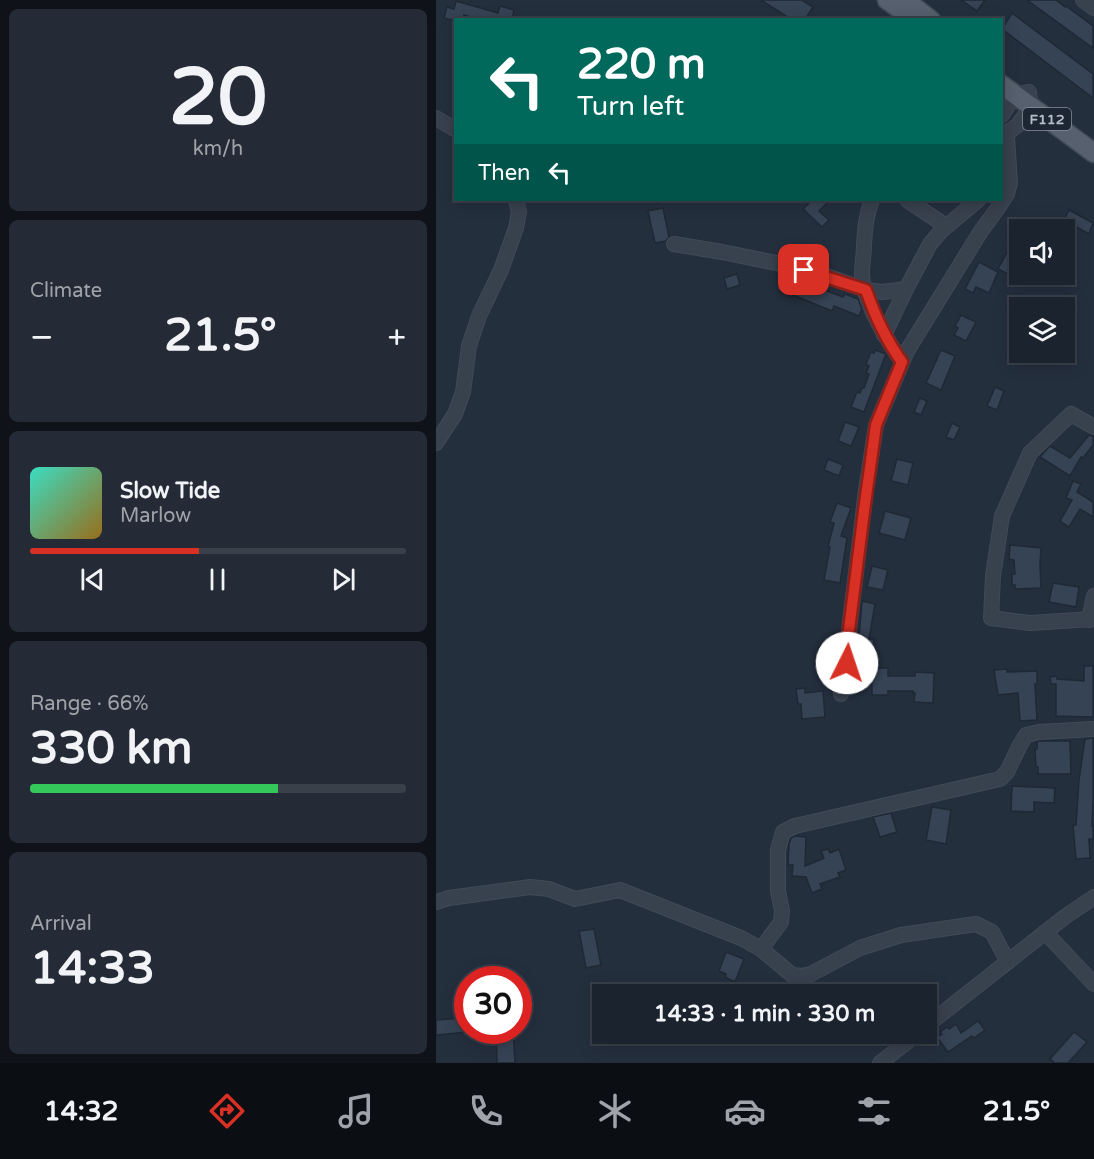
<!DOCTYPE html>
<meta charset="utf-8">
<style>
body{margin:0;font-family:"Varela Round",sans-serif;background:#242b36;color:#f1f3f6;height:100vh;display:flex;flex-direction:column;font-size:22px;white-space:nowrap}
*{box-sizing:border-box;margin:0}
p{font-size:20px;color:#a0a4aa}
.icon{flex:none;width:33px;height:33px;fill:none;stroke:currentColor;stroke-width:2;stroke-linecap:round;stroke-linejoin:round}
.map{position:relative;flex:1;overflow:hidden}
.details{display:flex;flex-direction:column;gap:9px;padding:9px;background:#0f1319;width:436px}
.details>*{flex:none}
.hud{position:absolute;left:18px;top:18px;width:549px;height:183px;border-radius:0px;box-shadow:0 3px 15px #0003,0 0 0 2px #39404a;background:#00695c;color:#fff;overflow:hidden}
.controls{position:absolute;left:573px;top:219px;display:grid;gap:12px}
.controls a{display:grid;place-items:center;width:66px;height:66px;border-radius:0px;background:#1b232e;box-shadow:0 3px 15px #0003,0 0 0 2px #39404a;font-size:30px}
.speed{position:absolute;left:18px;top:966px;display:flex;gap:12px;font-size:30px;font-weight:700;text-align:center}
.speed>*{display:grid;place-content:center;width:78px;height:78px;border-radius:50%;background:#1b232e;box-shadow:0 3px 15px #0003,0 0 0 2px #39404a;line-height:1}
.speed .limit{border:9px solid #d22;background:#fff;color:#111}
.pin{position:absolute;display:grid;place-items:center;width:51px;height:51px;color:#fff;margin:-26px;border-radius:12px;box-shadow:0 3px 9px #0006}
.me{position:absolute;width:66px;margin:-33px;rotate:4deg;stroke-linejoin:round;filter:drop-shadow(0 0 4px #0008)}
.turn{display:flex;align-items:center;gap:21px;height:126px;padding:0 24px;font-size:27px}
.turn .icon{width:78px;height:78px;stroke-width:2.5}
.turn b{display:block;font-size:42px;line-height:51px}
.then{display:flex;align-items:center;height:57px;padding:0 24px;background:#0003;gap:12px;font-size:22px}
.big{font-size:45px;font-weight:800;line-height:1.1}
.details .widget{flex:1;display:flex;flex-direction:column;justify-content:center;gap:9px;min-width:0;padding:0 21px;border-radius:9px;background:#242b36}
.details .dial{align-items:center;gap:0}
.dial b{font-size:78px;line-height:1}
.song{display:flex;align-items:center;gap:18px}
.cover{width:72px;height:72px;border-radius:9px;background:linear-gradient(135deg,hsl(170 70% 55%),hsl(40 70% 35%))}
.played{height:6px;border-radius:3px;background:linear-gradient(90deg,#d93025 45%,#39404a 45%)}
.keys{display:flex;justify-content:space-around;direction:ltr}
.heat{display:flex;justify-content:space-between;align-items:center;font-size:33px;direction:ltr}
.charge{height:9px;border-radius:4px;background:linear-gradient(90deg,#34c759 66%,#39404a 0)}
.trip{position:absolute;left:156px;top:984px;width:345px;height:60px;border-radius:0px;background:#1b232e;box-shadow:0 3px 15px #0003,0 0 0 2px #39404a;font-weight:800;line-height:60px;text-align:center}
.tabs{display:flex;height:96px;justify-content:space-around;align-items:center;background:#0b0e12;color:#a0a4aa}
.tabs .icon{width:42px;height:42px}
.tabs .current{color:#d93025}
.tabs b{font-size:27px;color:#f1f3f6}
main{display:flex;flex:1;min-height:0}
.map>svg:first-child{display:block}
</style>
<main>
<section class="details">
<div class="widget dial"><b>20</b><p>km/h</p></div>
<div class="widget"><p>Climate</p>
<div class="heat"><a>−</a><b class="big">21.5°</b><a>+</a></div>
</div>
<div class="widget">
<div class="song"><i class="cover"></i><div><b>Slow Tide</b><p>Marlow</p></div></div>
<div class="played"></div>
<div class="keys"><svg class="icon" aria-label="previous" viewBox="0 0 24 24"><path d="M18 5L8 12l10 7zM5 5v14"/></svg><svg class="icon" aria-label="pause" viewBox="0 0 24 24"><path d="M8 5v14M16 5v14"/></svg><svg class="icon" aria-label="next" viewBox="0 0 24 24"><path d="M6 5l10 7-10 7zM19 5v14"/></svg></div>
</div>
<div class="widget"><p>Range · 66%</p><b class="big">330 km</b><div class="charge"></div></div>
<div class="widget"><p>Arrival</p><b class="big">14:33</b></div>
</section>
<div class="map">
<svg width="658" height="1063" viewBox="0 0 658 1063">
<rect width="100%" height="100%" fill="#242f3e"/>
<g fill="#364354" stroke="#1f2835" stroke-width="1.5">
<path d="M325,0h41l11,7 -8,13h-13z"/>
<path d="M525,0h24l-8,11z"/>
<path d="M591,0h29l9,7 1,-1 27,20v22z"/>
<path d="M20,1l42,12 2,-7 14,4 -2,10h-32l-16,-5 -1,5h-7v1l-12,-3 3,-11 7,2z"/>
<path d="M576,13l81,61v24l-91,-69z"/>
<path d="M376,200h18l-11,11 10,9 -7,7 -19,-18z"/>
<path d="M227,208l6,29 -3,4 -11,2 -7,-32z"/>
<path d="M633,210l24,13 -4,11 -25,-14z"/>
<path d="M588,221l6,4 -3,5h-7v24l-12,20 -10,-5z"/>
<path d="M543,262l19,10 -9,21 -13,-6 -3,6 -8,-4z"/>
<path d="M301,274l3,11 -13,4 -3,-11z"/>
<path d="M352,276l55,21 2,-3 13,5 4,10 -3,7 -25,-10 -2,5 -39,-16 -1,2 -11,-5z"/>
<path d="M525,315l15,7 -10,19 -12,-6 4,-7 -3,-2z"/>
<path d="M439,350l11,4 -22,58 -13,-5 6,-15 3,1 2,-5h2l5,-14 -3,-1 3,-7 -3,-2 5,-12 3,1z"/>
<path d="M505,350l14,6 -14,34 -15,-7z"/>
<path d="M559,387l9,4 -7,19 -10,-4z"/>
<path d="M484,398l7,3 -6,14 -7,-3z"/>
<path d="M409,422l14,5 -8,19 -13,-5z"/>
<path d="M516,423l8,4 -6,13 -8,-3z"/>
<path d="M653,435l4,1v9l-10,13 -2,-1 -11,19 -30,-19 10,-11 20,12z"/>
<path d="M392,459l15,6 -4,11 -15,-6z"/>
<path d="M461,459l16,4 -5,22 -17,-4z"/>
<path d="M637,481l8,3 -4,8 16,10v15l-13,-8 -11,18 -9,-6 12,-21 -6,-2z"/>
<path d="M401,503l14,5 -10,28 6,2 -7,45 -16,-3 6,-33h-2l6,-24 -4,-1z"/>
<path d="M449,511l26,7 -6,22 -26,-7z"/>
<path d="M574,545l31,3 -1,17 1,23 -26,1v-4h-3v-11h3l-1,-14 -5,-1z"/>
<path d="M436,566l16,4 -5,20 -16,-3z"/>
<path d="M617,583l26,4 -3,20 -27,-5z"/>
<path d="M426,601l13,3 -6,35h5l-1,10h-15z"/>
<path d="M648,666h9v51l-37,-1v-32h-5l-1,-7 7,-1v3l27,2z"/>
<path d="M437,668h15v8h27v-4l19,1 -1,30 -19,-1 1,-9h-2v-2h-25v4h-16v-11h-7v-8h7z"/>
<path d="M571,669v3l30,-1v13h-2l2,36 -17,1 -2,-28 -20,2 -4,-25z"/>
<path d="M369,688v5l18,-2 2,26 -23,2 -1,-15h-3l-2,-15z"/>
<path d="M657,738v65l-1,23h1v13h-4l1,19 -14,1 -3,-34h3l3,-45 6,-41z"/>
<path d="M603,741h31l1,33h-33v-7h-2l-1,-18h2v-7z"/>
<path d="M576,786l43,2 -1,15 -20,-1v10l-23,-1z"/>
<path d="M496,807l19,3 -5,34 -20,-4z"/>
<path d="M455,813l6,19 -17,5 -7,-20z"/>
<path d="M359,836l11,1 -1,29 19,-8 -3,-7 7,-2 2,4 9,-4 7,21 -8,3 2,4 -20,7 2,5 -10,4 -6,-16 -14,-1 1,-11h-5l1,-21 2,-6z"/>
<path d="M158,929l7,36 -15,3 -7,-37z"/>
<path d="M290,952l18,7 -9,23 -10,-5 1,-3 -7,-3z"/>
<path d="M26,1018v2l6,-1v13l-32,3v-15z"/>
<path d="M542,1021l7,9 -11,8 -2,-2 -24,16 -11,-15 5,-3 -2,-2 7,-5 2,2 7,-5 5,9z"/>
<path d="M60,1030h17l2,33h-18z"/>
<path d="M638,1032l13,10 -19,21h-13l-5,-4z"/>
</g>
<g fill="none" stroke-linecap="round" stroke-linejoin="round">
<g stroke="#414a57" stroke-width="16">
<g id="minor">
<path d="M647,0l11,8"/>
<path d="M566,115l13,-20 14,-3 2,15 -13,18 -8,6"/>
<path d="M0,118l20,12"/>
<path d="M436,200c-6,15 -7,29 -8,45 0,10 -2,19 -2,29 1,27 25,66 40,88"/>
<path d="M471,200l39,26"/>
<path d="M238,244l48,8 64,13 35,9 45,16 16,2 24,-3"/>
<path d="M448,335l22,-46 24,-45 12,-14 36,-30"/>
<path d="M658,427l-23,-13 -41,39 -28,63 -9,60 -2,42 39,5 64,-4"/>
<path d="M0,443l19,-29 8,-22 6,-46 10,-30 22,-46 15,-42 3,-16 -3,-12"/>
<path d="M653,620l5,-24"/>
<path d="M405,694l6,-31 1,-25 18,-148 10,-65 31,-74 74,-120 17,-23 9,-14 3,-11 -3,-46"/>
<path d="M0,902l13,-4 81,-11 19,2 26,10 45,-9 121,48 20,11 31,26 10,1 9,-2 49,-26 41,-13 75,-11 16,8 16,30"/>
<path d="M609,932l49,52"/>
<path d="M325,949l20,-27 1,-11 -4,-20v-41l5,-18 12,-6 205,-47 7,-7 13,-27 6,-10 13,-3 55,-3"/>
<path d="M490,1026l140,-110 28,-19"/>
<path d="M444,1063l37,-29"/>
</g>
</g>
<g stroke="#414a57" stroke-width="21">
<g id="major">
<path d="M451,0l25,18"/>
<path d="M469,0l26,20"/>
<path d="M566,85l92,68"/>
</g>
</g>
<use href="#minor" stroke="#38414e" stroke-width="14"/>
<use href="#major" stroke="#56606e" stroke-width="18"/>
</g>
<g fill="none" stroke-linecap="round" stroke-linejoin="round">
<g stroke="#8d1f18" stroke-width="15">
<path id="route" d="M368,270l62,20c9,26 20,50 36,72l-26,63 -12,86 -16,127 -1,25"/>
</g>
<use href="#route" stroke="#d93025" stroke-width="10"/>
</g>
<g text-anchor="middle" stroke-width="6" stroke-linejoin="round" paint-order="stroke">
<rect fill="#1d2633" stroke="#878f9c" stroke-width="1.5" x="587" y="108" width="48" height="22" rx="4.5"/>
<g font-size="14" font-weight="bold" fill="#b4bcc9">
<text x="611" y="124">F112</text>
</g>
</g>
</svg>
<div class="controls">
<a><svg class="icon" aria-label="sound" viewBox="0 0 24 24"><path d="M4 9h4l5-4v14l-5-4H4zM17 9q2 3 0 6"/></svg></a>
<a><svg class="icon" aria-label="layers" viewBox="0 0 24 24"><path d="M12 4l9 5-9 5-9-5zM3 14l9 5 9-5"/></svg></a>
</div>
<div class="speed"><div class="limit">30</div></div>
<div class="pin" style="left:368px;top:270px;background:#d93025"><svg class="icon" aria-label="arrive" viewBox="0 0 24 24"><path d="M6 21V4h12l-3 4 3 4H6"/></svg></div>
<svg class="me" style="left:411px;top:663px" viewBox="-20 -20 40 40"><circle r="19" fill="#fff"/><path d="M0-13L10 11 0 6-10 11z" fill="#d93025"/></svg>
<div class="trip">14:33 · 1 min · 330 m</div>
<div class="hud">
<div class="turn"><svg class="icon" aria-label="left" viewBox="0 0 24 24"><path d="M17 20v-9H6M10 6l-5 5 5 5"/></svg><div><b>220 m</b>Turn left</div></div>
<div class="then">Then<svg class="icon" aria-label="left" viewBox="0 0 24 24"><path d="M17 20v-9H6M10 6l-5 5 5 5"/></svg></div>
</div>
</div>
</main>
<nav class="tabs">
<b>14:32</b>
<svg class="icon current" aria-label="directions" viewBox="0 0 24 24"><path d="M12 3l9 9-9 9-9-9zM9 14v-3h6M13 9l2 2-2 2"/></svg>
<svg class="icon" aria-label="music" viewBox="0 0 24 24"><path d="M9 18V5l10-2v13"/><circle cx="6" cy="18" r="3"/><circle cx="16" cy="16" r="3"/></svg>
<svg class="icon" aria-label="phone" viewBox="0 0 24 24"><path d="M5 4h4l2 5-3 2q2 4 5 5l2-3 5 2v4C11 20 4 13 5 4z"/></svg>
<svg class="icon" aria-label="climate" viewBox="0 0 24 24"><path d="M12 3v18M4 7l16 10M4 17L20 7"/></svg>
<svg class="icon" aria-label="car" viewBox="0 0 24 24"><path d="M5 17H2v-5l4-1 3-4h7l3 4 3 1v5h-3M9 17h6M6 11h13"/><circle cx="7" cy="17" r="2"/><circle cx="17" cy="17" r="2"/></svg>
<svg class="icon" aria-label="filters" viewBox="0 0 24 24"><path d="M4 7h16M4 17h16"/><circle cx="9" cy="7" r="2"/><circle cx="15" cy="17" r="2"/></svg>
<b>21.5°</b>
</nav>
